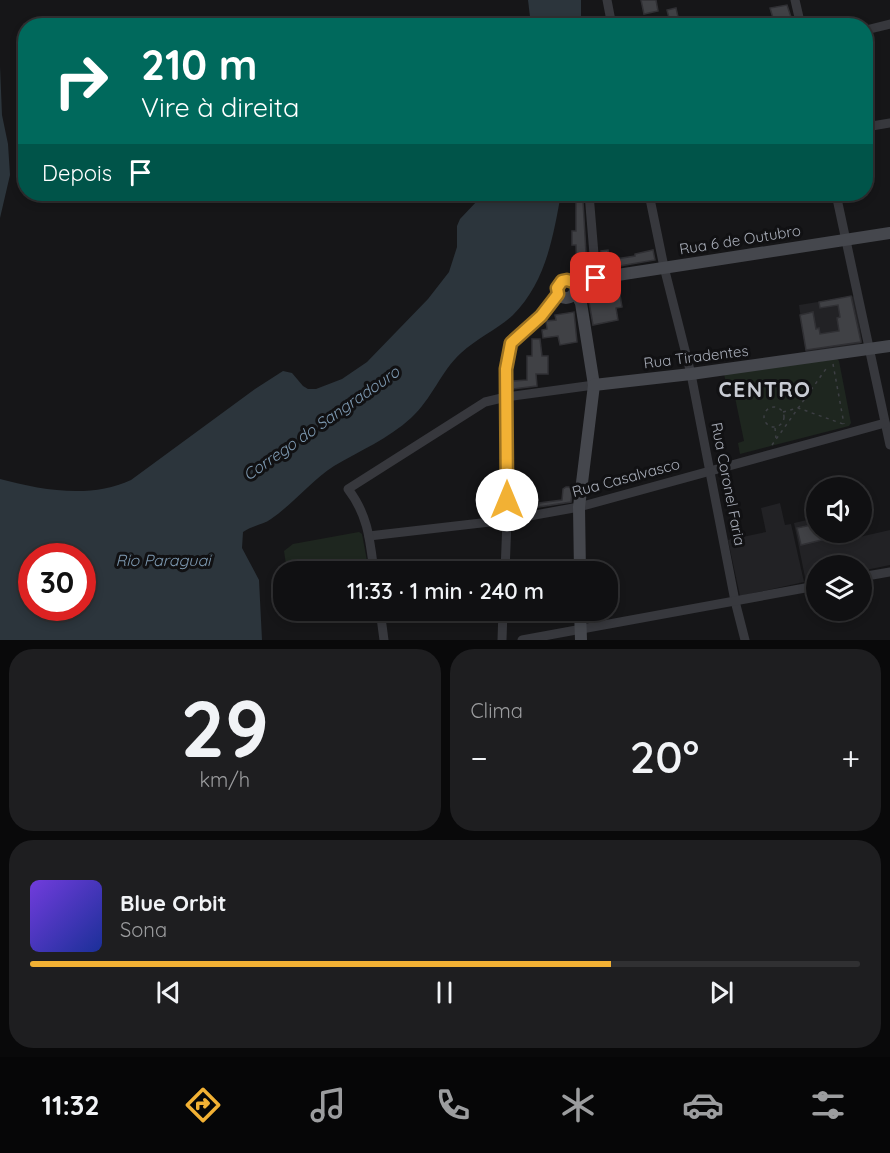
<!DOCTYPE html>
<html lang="pt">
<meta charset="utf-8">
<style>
body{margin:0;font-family:Quicksand,sans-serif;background:#1e1e20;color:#f1f3f6;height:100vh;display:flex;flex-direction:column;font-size:22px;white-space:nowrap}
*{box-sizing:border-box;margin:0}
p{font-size:20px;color:#9c9d9f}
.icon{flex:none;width:33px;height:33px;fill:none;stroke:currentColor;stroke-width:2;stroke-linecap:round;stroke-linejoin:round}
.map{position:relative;height:640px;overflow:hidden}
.panel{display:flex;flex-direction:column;gap:9px;padding:9px;background:#09090a;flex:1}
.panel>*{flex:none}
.banner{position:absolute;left:18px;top:18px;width:855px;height:183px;border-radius:24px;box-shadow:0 3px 9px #0003,0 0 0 2px #303032;background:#00695c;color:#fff;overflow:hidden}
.controls{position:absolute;left:806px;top:477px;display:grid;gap:12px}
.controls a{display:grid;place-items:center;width:66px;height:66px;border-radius:50%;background:#101012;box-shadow:0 3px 9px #0003,0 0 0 2px #303032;font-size:30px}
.speed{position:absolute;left:18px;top:543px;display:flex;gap:12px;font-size:30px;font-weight:700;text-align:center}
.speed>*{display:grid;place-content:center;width:78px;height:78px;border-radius:50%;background:#101012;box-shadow:0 3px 9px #0003,0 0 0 2px #303032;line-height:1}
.speed .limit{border:9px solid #d22;background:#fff;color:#111}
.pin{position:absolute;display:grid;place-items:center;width:51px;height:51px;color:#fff;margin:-26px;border-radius:12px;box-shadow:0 3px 9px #0006}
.me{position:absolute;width:66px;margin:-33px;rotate:0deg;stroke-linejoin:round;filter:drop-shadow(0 0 4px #0008)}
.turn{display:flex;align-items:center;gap:21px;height:126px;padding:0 24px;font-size:27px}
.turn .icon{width:78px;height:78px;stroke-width:2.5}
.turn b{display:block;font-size:42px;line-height:51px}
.then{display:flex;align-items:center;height:57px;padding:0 24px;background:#0003;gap:12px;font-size:22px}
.big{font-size:45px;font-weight:600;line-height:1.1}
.panel .tile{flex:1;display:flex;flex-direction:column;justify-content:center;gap:9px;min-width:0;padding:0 21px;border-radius:24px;background:#1e1e20}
.panel .dial{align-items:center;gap:0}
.dial b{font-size:78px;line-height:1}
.song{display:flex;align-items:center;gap:18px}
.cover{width:72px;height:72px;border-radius:9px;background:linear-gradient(135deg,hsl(260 70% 55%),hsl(230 70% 35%))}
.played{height:6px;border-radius:3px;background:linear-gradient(90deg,#f2b134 70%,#303032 70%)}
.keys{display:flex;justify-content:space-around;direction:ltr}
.heat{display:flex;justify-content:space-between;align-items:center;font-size:33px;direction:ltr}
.panel .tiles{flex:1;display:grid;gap:9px;grid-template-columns:1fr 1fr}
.tile:last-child{grid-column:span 2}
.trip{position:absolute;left:273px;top:561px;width:345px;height:60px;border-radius:24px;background:#101012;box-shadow:0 3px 9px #0003,0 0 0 2px #303032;font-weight:600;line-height:60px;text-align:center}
.menu{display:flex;height:96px;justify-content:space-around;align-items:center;background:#060607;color:#9c9d9f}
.menu .icon{width:42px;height:42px}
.menu .on{color:#f2b134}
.menu b{font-size:27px;color:#f1f3f6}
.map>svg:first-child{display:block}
</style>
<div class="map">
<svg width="890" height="640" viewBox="0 0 890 640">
<rect width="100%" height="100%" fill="#161618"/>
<g fill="#222225">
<path d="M855,296l7,45 -3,5 -53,8 -7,-49z"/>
<path d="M780,503l5,22 6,-1 13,58 -64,14 -12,-56 38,-8 -5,-24z"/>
<path d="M816,518v14l37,1 2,5 35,-8v35l-29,6v-5h-45v14l-10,2 -12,-59z"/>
</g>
<g fill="#1e261f">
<path d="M837,359l2,2 12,62 -2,3 -109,28 -2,-11 6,-2 -12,-58h-6l-2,-9z"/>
<path d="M359,532l3,2 6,32 -2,4 -79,1 -3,-20 9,-7z"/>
</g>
<g fill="#2c353c" fill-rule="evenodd">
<path d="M528,0h53v25h-50z"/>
<path d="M0,66l2,49 6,29 2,31 -10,43z"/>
<path d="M499,194h62c-8,43 -15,88 -48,121 -15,14 -36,23 -52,38 -20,18 -29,46 -50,65 -23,21 -50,32 -77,48 -23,15 -40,37 -63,53 -8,6 -18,6 -28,13l-1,16 17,32 3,60h-262v-161c41,11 91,20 131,1l124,-91 28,-18 9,2 11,13 5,3h8l26,-10 25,-17 61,-63 21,-27 8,-25v-21l3,-7 18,-19zM82,556v52h-50v-52z"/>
</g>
<g fill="#404145" stroke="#303034" stroke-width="1.5">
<path d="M641,0h15l2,11 -14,3z"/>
<path d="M787,5l7,21h-24l-2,-7 5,-1 -3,-10z"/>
<path d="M676,8l4,18h-9l-4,-16z"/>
<path d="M583,201l4,70 -10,1 -1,-27h-4v-14h4v-29z"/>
<path d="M608,250l1,10 26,-4v-2l18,-4 2,10 -53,9 -1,-18z"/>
<path d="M618,283l4,24 -6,1 2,12 -25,5 -4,-23 -6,-13z"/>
<path d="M851,296l10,46 -55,8 -6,-35 13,-3 3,17 3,-1 1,6 19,-3 -2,-13 3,-1 -2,-12 -18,3 -1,-6z"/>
<path d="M574,312l3,30 -17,3 -2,-9 -15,2 -1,-8 5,-1 -1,-8 10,-1 -1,-5z"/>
<path d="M532,339h8l2,17h6v18h-12l1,12 -24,3v-8l14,-1v-24h5z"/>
<path d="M566,487h7l-2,15 -33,5 1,-4 23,-3 1,-11z"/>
<path d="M816,524v8h12l2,6 -29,7 -4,-17z"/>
</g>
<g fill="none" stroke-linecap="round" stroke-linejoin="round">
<g stroke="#3d3f44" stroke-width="1.5" stroke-dasharray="3 4.5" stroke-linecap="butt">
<path d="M833,364l11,60"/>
<circle cx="774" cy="417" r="10"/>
<path d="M783,412l15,-4 48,17"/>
<path d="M775,428l1,10"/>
<path d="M772,445l56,-79"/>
</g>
<g stroke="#37383d" stroke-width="9">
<path d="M607,0l5,26"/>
<path d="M795,0l6,26"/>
<path d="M866,30l24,-6"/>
<path d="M866,127l24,-4"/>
<path d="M589,194l7,84"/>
<path d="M649,194l15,73 27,107 44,227 10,39"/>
<path d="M836,194l54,251"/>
<path d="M369,536l138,-16 72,-13 306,-84"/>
<path d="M374,572c-4,-32 -6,-57 -26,-83l137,-87 21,-5 88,-12"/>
<path d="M505,572l2,-52 -1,-151 5,-26 30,-27 17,-22"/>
<path d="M861,577l29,-5"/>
<path d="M281,589l3,-1"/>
<path d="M380,610l4,30"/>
<path d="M502,640l1,-30"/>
<path d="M522,640l294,-54"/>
</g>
<g stroke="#45474d" stroke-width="12">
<circle cx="566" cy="289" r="9"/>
<path d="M572,282l318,-49"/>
<path d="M575,291l6,12 13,82 -15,122 1,65"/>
<path d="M594,385l97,-11 199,-28"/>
<path d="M580,610l1,30"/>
</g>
</g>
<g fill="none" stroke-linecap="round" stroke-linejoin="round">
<g stroke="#9d7322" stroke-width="15">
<path id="route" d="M507,500l-1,-131 5,-26 30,-27 17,-22 -1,-6 5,-7 5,-1 6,2 23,-4"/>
</g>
<use href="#route" stroke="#f2b134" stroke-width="10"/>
</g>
<g text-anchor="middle" stroke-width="6" stroke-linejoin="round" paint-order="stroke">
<g font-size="15" fill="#a8adb8" stroke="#111113">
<text transform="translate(740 240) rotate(-9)" y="5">Rua 6 de Outubro</text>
<text transform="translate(696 357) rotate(-7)" y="5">Rua Tiradentes</text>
<text transform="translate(626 478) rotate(-15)" y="5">Rua Casalvasco</text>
<text transform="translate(728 484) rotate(79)" y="5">Rua Coronel Faria</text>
</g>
<g font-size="16" font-style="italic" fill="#7f9bb3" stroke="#111113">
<text transform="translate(321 423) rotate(-35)" y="6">Corrego do Sangradouro</text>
<text x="163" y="566">Rio Paraguai</text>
</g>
<g font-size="21" font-weight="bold" letter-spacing="1.5" fill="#c9ccd4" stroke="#111113">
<text x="765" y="397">CENTRO</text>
</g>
</g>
</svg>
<div class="controls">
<a><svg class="icon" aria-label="sound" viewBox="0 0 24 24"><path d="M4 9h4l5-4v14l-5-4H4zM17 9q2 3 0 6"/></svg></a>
<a><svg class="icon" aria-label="layers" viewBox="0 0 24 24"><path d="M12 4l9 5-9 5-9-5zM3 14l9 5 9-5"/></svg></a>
</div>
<div class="speed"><div class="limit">30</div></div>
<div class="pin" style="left:596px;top:278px;background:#d93025"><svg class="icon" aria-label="arrive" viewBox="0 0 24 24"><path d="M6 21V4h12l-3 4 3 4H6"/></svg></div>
<svg class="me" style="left:507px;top:500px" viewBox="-20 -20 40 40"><circle r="19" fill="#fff"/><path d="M0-13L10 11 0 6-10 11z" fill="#f2b134"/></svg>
<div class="trip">11:33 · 1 min · 240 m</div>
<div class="banner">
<div class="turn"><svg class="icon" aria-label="right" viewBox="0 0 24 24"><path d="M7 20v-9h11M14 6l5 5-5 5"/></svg><div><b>210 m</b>Vire à direita</div></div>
<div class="then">Depois<svg class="icon" aria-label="arrive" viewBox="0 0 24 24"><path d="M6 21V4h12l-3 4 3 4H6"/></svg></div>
</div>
</div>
<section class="panel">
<div class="tiles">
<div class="tile dial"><b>29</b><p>km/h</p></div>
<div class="tile"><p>Clima</p>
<div class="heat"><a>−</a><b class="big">20°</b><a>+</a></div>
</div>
<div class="tile">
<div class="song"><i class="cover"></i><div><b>Blue Orbit</b><p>Sona</p></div></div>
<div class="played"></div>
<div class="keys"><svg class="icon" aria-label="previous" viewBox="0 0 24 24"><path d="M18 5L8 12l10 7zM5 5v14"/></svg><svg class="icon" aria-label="pause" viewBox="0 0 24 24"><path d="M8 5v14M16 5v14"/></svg><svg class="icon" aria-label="next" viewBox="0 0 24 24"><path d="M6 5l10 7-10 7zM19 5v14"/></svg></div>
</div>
</div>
</section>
<nav class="menu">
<b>11:32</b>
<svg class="icon on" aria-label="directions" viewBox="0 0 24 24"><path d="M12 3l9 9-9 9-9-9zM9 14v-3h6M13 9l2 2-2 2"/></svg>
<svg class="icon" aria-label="music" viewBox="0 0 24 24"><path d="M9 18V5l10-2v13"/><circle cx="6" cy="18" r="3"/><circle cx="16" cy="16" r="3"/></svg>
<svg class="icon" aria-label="phone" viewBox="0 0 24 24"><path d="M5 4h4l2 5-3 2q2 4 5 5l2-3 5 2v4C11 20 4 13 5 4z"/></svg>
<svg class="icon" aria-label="climate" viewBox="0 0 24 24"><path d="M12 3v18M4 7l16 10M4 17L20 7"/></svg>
<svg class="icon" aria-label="car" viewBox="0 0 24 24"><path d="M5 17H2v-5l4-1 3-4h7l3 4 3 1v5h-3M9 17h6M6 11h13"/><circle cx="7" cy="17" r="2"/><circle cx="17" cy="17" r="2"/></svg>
<svg class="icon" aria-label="filters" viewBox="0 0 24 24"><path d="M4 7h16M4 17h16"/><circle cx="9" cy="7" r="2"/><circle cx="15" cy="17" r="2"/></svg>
</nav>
